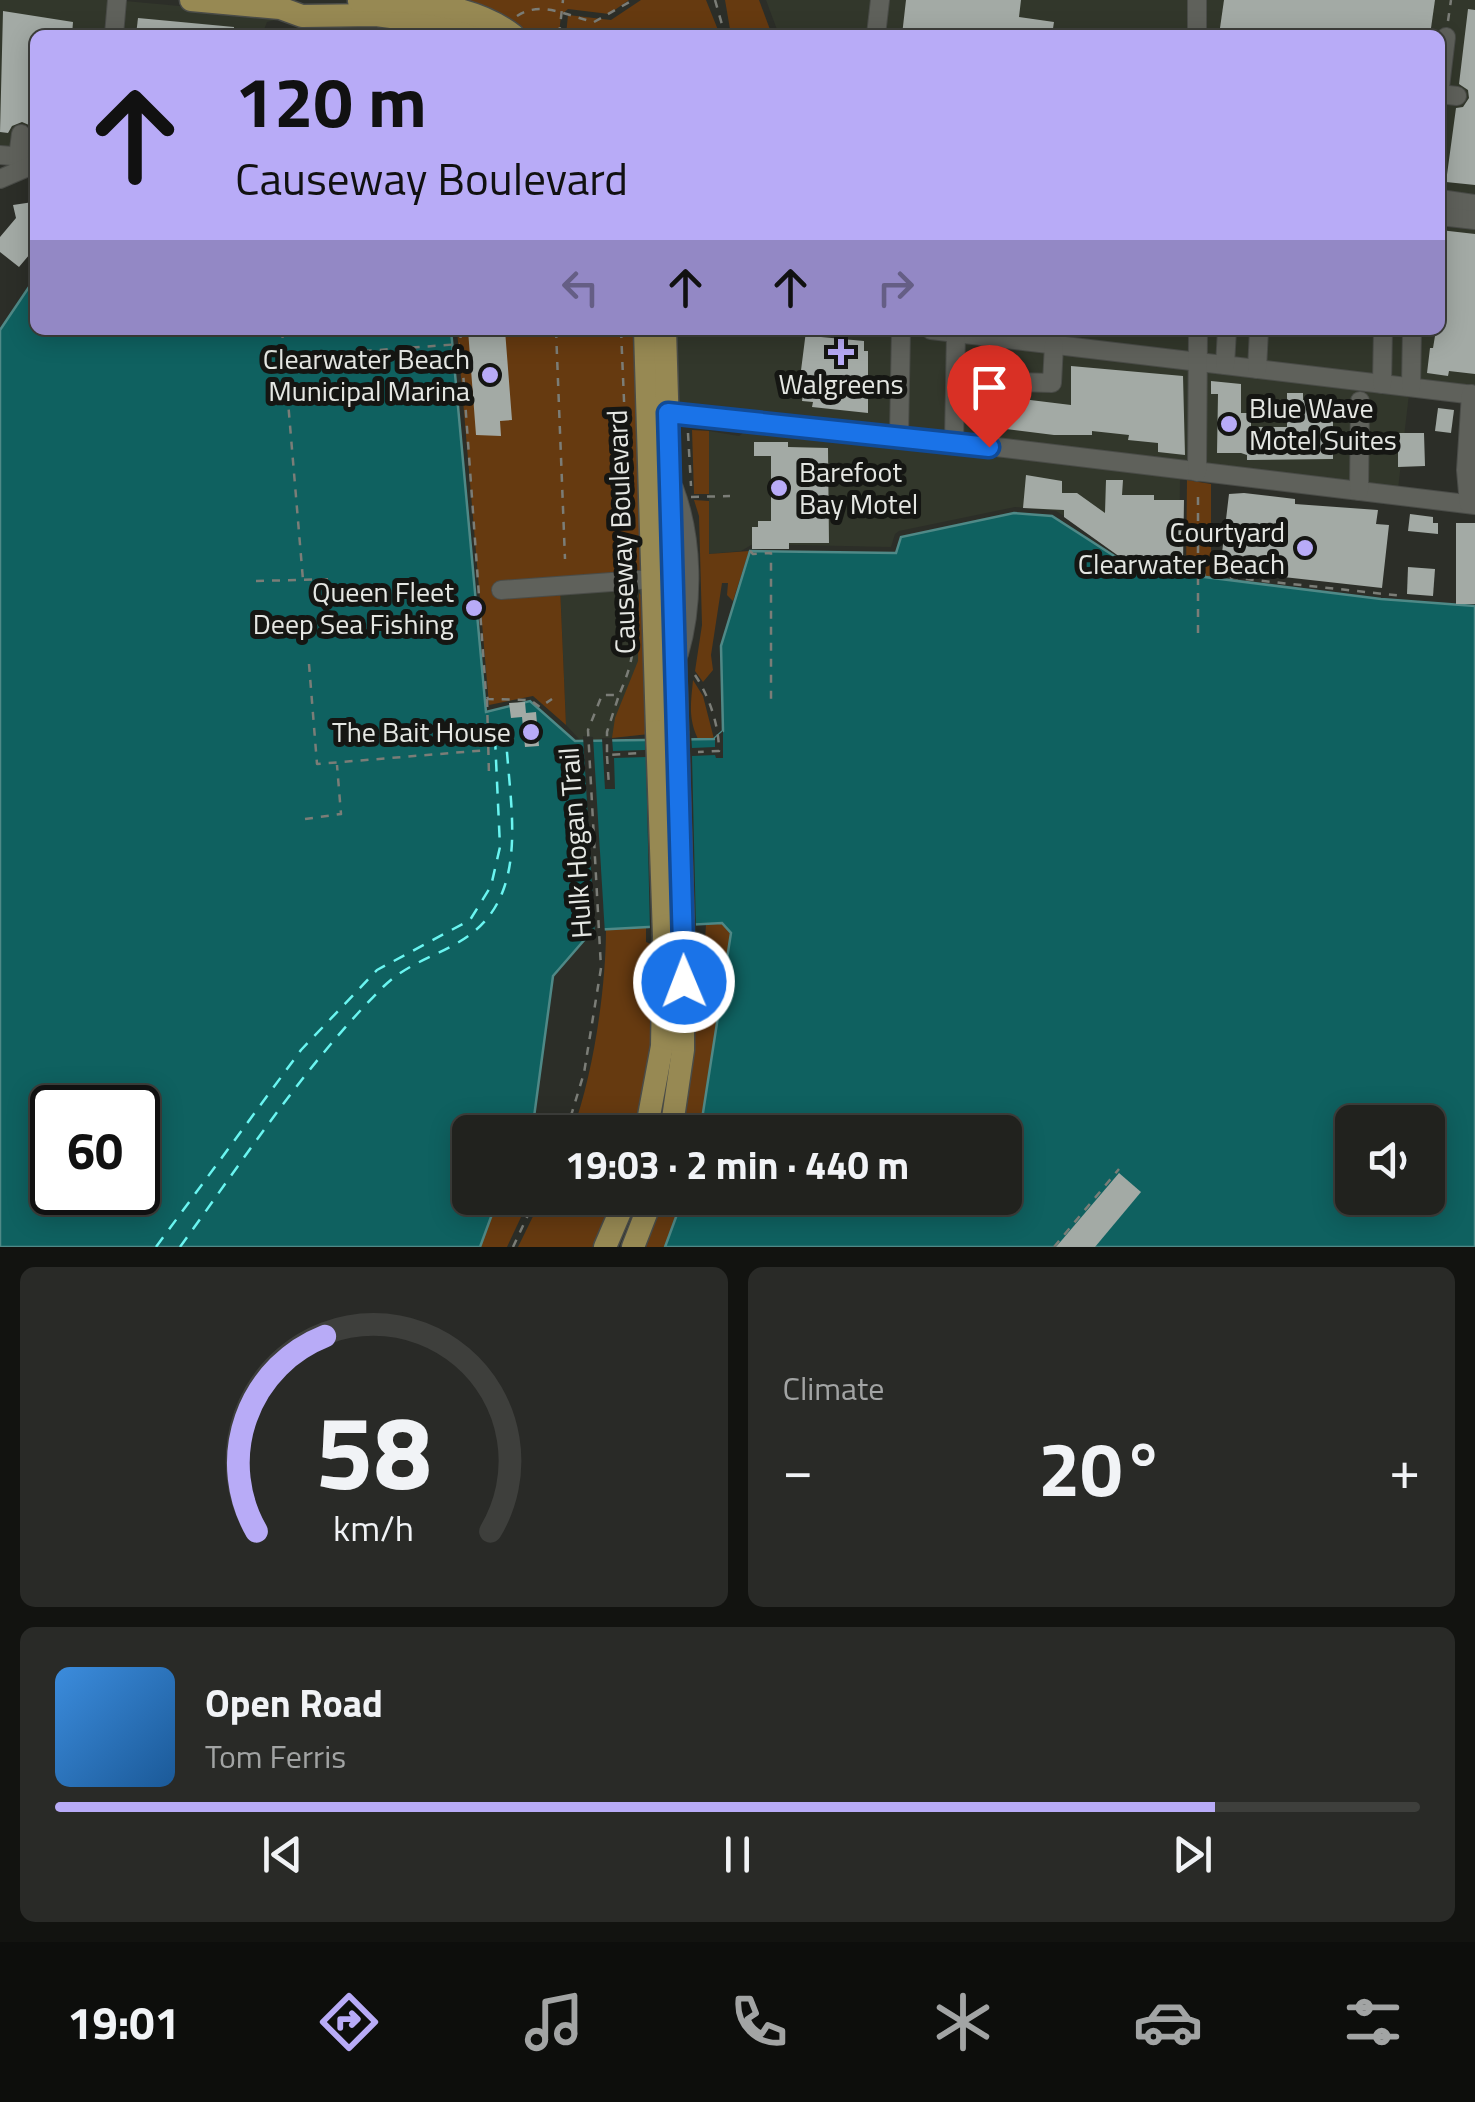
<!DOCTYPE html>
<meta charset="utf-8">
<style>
body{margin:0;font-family:"Titillium Web",sans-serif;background:#292a27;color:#f1f3f6;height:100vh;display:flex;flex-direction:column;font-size:38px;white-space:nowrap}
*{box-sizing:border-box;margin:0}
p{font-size:32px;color:#a2a4a4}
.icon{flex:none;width:55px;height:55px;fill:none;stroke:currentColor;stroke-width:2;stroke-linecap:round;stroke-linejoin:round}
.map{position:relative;height:1247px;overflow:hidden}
.sheet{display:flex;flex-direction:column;gap:20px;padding:20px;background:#121310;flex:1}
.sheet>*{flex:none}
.guide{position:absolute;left:30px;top:30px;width:1415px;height:305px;border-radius:15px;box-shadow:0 5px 25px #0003,0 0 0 2px #3e3f3c;background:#b8abf7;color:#111;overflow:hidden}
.tools{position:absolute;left:1335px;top:1105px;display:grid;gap:20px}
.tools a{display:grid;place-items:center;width:110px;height:110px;border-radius:15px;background:#21221e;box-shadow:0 5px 25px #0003,0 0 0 2px #3e3f3c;font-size:50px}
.speed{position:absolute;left:30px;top:1085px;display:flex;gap:20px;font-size:50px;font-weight:700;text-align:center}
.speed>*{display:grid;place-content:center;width:130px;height:130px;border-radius:50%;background:#21221e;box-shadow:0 5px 25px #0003,0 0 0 2px #3e3f3c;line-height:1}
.speed .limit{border:5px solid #111;border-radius:15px;background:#fff;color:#111}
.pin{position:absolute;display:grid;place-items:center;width:85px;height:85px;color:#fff;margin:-102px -42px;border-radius:50% 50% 50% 0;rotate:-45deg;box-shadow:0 0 10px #0007}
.pin .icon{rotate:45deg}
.me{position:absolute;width:110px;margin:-55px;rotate:359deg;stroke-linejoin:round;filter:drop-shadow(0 0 8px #0008)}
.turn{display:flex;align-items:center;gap:35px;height:210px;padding:0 40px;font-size:45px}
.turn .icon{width:130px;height:130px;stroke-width:2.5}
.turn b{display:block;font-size:70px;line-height:85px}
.lanes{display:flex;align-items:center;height:95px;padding:0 40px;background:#0003;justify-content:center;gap:50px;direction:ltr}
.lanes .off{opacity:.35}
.big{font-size:75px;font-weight:700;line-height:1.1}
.sheet .card{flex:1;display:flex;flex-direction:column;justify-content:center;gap:15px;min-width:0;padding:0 35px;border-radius:15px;background:#292a27}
.sheet .dial{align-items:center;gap:0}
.dial svg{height:260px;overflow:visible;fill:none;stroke:#3e3f3c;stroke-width:7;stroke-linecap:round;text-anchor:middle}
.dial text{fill:#f1f3f6;stroke:none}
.song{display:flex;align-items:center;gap:30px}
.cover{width:120px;height:120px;border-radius:15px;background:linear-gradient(135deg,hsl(210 70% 55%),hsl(210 70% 35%))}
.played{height:10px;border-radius:5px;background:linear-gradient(90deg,#b8abf7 85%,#3e3f3c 85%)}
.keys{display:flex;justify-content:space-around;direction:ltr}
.heat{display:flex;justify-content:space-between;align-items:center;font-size:55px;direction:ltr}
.sheet .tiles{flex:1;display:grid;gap:20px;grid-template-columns:1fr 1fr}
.card:last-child{grid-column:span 2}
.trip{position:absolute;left:452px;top:1115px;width:570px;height:100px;border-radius:15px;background:#21221e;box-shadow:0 5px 25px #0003,0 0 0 2px #3e3f3c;font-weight:700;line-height:100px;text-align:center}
.dock{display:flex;height:160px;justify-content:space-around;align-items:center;background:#0d0e0c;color:#a2a4a4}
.dock .icon{width:70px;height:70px}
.dock .selected{color:#b8abf7}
.dock b{font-size:45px;color:#f1f3f6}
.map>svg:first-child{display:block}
</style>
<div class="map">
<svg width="1475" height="1247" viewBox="0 0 1475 1247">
<rect width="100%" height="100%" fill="#2c2e28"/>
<g fill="#32372b">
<path d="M0,0h109l-3,35h-71v116l-35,-3z"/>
<path d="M766,0h423v35h-410z"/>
<path d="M1205,0h270v197l-35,-5v-37l14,-124 -15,-1 -1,5h-233z"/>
<path d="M125,1l143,13 7,6 -8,2 -5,13h-140z"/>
<path d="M1440,223l35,4v160l-270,-32 1,-25h234z"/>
<path d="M673,330h200l316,38v96l-513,-58z"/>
<path d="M991,330h199l-1,24z"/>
<path d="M1205,370l204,24 -11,95 -193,-23z"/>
<path d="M751,427l432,51 -3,2 -1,88 -44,-6 -79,-51 -41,-4 -116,24 -4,3 -4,13 -138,-3 -12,7 -32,3v-123l30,5z"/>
<path d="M645,580l4,154 -68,7 -15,-16 -6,-140z"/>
</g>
<g fill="#663a10">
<path d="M442,0h187l-20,14 -41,-5 -7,6 -2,20h-34l-17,-13z"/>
<path d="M641,0h65l14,35h-154l2,-20 43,5z"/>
<path d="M725,0h34l13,35h-41z"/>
<path d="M457,330h182l6,250 -85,6 6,139 -33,-29 -44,9z"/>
<path d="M692,430l17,1v63h-15z"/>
<path d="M1187,480l24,4v94l-25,-3z"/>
<path d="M694,500l15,1v53l40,-3 -16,50 -6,-6 1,-12h-6l-11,72 2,15 -10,12 -8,-11 7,-46 -3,-109z"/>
<path d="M639,593l5,5 5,136 -37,4 3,-20 23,-57z"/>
<path d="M693,680l10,16 11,43h-16c-10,-21 -7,-37 -5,-59z"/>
<path d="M723,923l8,10 -31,199h-20l12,-189 13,-2 1,-17z"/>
<path d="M646,927v15l10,4 2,66 -20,120h-66c21,-56 34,-143 34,-203z"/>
<path d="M498,1198h32l-23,49h-27z"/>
<path d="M542,1198h77l-22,49h-79z"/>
<path d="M663,1198h20l-18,49h-21z"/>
</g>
<path fill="#0f6160" stroke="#4f8987" stroke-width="2.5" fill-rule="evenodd" d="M35,278v52h416l35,382 44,-11 45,40 139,-2 9,-8 -2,-85 29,-95 146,2 5,-16 113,-24 38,3 81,52 248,31 94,7v641h-810l18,-49h322v-66h-305l31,-199 -9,-10 -129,7 -40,46 -21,156h-62v66h28l-18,49h-480v-917zM52,1108h86v84h-86zM1352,1122h76v76h-76z"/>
<g fill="#2c2e28">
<path d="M723,731v27h-7l-1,-3 -23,1 4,173 -46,2 -4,-174 -32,1 1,31h-10l-3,-51h10l1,13 32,-1 1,-15 45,-1 1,14 23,-1v-9z"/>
<path d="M583,736l10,1 12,197 -10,1z"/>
</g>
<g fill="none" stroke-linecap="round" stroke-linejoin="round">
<g stroke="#6af5f1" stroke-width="2.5" stroke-dasharray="12 10" stroke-linecap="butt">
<path d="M156,1247l145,-197 76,-80 93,-50 21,-34 9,-39 -5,-109 -8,-10"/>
<path d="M180,1247c64,-88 125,-182 203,-260 39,-39 98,-34 121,-99 16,-46 4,-104 2,-152l-8,-8h-11"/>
</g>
</g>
<g fill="#a3aaa5">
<path d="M906,0h115l-2,17 35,5 -2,13h-150z"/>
<path d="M1224,0h211l-5,35h-211z"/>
<path d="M1468,9l7,1v175l-29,-3 10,-74 7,-1 6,-9 -1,-8 -9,-6z"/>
<path d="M3,11l70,11 -1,13h-37v101l-6,-11 -7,-3 -10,4 -4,7 -8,-1z"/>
<path d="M138,18l96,9v8h-98z"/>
<path d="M33,202l2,46 -16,19 -19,-15v-15l16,-19 -3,-13z"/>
<path d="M1440,230l35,4v140l-26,-3 -1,5 -21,-3 3,-25h3l3,-18h4l3,-38h-3z"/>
<path d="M468,330h37l7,90 -12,1 1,15 -25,-1z"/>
<path d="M806,331l16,2 -1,4 43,4v10h4v62l-56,-6 1,-5 -11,-1 1,-7h-5z"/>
<path d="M969,361h32l-4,35 74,9v-39l112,10 2,79 -27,-3v-9l-30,-3 1,-5 -37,-4v4h-38l-48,-6v-4h-27v-14h-10z"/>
<path d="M1211,381l30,3v29h10v14h36v-34h16v7h30v59l-86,1v-5l-6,-2h-24l1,-59h-7z"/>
<path d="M1438,408l16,2 -3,23 -16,-2z"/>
<path d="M1398,433h26l1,33 -27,1z"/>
<path d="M754,442h34v5l40,1 1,95h-40v6h-37v-22h6v-6h13v-65h-17z"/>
<path d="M1026,475l36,6v12h15l28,20 1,-33h17l-1,15h32v5h30l-1,63 -56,2v-3l-63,-45v-7l-41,-2z"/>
<path d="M1244,493l51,6v5l83,6 -2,14 13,1 -7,63 -162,-18 9,-76z"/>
<path d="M1410,514l23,3v6h5v11l-30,-3z"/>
<rect x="1456" y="523" width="19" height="81"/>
<path d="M1408,567l27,2 -2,27 -26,-2z"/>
<path d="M525,702l1,11 10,-1 3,34 -14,1 -3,-30 -11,1 -2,-15z"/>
<path d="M1119,1173l22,19 -46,55h-39z"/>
</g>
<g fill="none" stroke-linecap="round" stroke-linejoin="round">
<g stroke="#4a4c48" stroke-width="20">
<g id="minor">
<path d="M114,35l3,-35"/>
<path d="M876,35l4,-35"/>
<path d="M1197,35v-35"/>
<path d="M1440,87l6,-50"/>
<path d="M1440,94l17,2"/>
<path d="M0,155l35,3"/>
<path d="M18,157l3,-23"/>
<path d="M0,179l35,-15"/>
<path d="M1440,199l35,5"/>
<path d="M1440,216l35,4"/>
<path d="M931,330l544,65"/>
<path d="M1225,365l2,-35"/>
<path d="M1257,369l2,-39"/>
<path d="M1013,382l39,1 2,-38"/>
<path d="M1382,384l1,-54"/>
<path d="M1411,387l1,-57"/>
<path d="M668,413l262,26 545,66"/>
<path d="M899,435l2,-105"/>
<path d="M954,442l2,-109"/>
<path d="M1197,472l1,-142"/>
<path d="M674,488c19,50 20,115 5,166"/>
<path d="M1359,491l1,-90"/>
<path d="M1469,504l-3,-34 5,-76"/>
<path d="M501,590l152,-11"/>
</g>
</g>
<g stroke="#4a4c48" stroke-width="25">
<g id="major">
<path d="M191,0l89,8 22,8 74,-1 68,9 36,11"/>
<path d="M359,1c51,-1 112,2 154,34"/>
<path d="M645,330l12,401"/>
<path d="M665,330l12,401"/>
<path d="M646,1132l16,-86 2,-110"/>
<path d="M671,1132l12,-82v-115"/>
<path d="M605,1247l21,-49"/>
<path d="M633,1247l19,-49"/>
</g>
</g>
<g stroke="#7b7d77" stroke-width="2.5" stroke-dasharray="8 8" stroke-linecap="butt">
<path d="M715,0l10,35"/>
<path d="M517,16c24,-16 50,0 77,6l39,-22"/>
<path d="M1448,21l3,-21"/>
<path d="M559,35l4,-35"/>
<path d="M282,330l21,250"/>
<path d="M460,330l26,364 2,5 42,1 10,7 12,-8"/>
<path d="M556,330l9,229"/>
<path d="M621,330l10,234"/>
<path d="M284,357l176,-13"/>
<path d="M688,433l3,53"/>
<path d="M691,497l39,-1"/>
<path d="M750,551l3,3 18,-1v151"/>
<path d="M1198,574l205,22"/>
<path d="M256,581l77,-2"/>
<path d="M1198,633v-144"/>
<path d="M309,664l8,100 171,-14"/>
<path d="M695,675c14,21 24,50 24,76l-21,1"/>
<path d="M618,698l-11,34v23l33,-2"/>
<path d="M487,699l2,76"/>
<path d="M607,756l2,30"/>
<path d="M305,819l36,-5 -4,-49"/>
<path d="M566,1132l18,-59 17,-105 -13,-238 14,-35h17c18,-41 15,-54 13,-98"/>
<path d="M513,1247l23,-49"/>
<path d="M1054,1247l65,-78"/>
</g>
<use href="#minor" stroke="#5f615b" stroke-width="18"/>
<use href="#major" stroke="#978953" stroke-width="22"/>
<g stroke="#4a4c48" stroke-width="25" stroke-linecap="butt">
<g id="major-bridge">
<path d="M657,731l7,205"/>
<path d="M677,731l6,204"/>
</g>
</g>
<use href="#major-bridge" stroke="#978953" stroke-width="22"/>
</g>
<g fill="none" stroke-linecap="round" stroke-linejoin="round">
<g stroke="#114b97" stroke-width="25">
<path id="route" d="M684,982l-16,-569 321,34"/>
</g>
<use href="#route" stroke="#1a73e8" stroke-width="18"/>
</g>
<g fill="#b8abf7" stroke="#151613" stroke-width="4">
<path d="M836 337h10v10h10v10h-10v10h-10v-10h-10v-10h10z"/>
<circle cx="490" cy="375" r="10"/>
<circle cx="1229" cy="424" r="10"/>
<circle cx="779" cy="488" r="10"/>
<circle cx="1305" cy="548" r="10"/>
<circle cx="474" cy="608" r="10"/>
<circle cx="531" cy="732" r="10"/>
</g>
<g text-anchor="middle" stroke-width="10" stroke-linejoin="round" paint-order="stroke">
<g font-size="28" fill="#e5e7e3" stroke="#151613" text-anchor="end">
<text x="470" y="369">Clearwater Beach<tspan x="470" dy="32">Municipal Marina</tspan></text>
<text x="841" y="394" text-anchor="middle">Walgreens</text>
<text x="1249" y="418" text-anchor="start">Blue Wave<tspan x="1249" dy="32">Motel Suites</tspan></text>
<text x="799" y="482" text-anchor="start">Barefoot<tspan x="799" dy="32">Bay Motel</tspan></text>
<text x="1285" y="542">Courtyard<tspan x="1285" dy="32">Clearwater Beach</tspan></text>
<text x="454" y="602">Queen Fleet<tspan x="454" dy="32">Deep Sea Fishing</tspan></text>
<text x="511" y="742">The Bait House</text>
</g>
<g font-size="28" fill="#e5e7e3" stroke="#151613">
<text transform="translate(621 532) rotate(-92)" y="10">Causeway Boulevard</text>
<text transform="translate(575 843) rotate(-94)" y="10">Hulk Hogan Trail</text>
</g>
</g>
</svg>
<div class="tools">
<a><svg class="icon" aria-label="sound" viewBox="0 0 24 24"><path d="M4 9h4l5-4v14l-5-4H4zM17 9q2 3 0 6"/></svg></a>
</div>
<div class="speed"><div class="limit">60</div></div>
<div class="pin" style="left:989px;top:447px;background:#d93025"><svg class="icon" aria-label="arrive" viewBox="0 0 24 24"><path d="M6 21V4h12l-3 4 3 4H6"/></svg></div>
<svg class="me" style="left:684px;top:982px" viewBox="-20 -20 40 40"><circle r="17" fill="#1a73e8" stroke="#fff" stroke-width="3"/><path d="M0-11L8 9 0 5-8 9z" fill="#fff"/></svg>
<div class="trip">19:03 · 2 min · 440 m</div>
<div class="guide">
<div class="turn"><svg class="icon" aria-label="ahead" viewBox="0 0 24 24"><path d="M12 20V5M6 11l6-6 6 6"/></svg><div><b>120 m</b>Causeway Boulevard</div></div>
<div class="lanes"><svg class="icon off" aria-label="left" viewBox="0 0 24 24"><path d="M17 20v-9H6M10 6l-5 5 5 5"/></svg><svg class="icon" aria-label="ahead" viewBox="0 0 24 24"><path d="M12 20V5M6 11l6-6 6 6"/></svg><svg class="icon" aria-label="ahead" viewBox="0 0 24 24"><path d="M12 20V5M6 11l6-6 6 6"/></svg><svg class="icon off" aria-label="right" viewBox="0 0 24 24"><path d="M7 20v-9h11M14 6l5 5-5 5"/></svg></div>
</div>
</div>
<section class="sheet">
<div class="tiles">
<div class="card dial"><svg viewBox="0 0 100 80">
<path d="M14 69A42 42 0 1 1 86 69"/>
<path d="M14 69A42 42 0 0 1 35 9" stroke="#b8abf7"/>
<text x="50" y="56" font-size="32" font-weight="700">58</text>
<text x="50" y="72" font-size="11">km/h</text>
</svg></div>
<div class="card"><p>Climate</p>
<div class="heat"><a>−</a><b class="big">20°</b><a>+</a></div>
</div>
<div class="card">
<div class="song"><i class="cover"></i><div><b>Open Road</b><p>Tom Ferris</p></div></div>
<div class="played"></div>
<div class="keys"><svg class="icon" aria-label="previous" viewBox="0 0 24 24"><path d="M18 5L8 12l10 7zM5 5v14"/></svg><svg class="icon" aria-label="pause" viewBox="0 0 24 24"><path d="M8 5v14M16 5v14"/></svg><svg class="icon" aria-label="next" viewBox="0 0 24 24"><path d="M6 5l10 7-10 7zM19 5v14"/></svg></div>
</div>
</div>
</section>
<nav class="dock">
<b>19:01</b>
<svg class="icon selected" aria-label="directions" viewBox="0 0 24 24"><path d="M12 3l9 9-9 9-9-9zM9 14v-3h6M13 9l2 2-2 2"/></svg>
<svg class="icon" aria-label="music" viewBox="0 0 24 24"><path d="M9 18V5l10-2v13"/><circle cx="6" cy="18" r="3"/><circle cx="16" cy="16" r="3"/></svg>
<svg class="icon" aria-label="phone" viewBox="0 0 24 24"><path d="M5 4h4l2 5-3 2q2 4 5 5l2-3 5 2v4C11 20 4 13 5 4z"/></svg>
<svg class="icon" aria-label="climate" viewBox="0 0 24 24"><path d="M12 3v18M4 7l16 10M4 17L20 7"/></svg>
<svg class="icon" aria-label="car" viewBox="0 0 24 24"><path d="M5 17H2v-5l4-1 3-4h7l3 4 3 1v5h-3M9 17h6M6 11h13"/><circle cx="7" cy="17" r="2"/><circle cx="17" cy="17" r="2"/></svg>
<svg class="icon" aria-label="filters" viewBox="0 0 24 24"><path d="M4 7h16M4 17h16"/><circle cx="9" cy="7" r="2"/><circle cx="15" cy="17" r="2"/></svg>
</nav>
